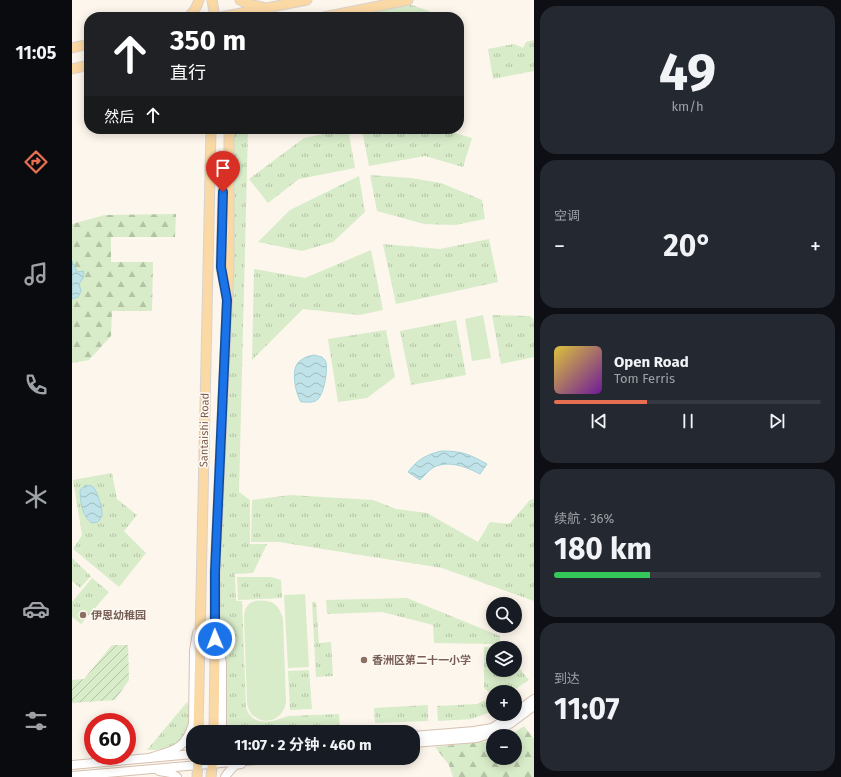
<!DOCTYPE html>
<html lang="zh">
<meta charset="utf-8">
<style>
body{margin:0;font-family:"Fira Sans","Noto Sans SC",sans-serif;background:#242831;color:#f1f3f6;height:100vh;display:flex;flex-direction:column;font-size:15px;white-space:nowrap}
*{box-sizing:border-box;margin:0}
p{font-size:13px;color:#9ea1a6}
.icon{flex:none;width:22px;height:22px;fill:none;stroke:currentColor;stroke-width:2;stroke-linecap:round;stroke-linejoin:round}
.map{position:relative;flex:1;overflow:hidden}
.side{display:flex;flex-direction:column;gap:6px;padding:6px;background:#0d0f14;width:307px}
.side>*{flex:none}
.banner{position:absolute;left:12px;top:12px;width:380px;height:122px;border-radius:16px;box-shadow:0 2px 10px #0003;background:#202124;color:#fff;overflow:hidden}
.fabs{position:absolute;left:414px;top:597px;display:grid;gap:8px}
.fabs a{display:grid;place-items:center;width:36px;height:36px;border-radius:50%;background:#171b24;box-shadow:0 2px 10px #0003;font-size:20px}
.speed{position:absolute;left:12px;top:713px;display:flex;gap:8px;font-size:20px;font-weight:700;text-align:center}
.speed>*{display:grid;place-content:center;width:52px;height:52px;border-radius:50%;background:#171b24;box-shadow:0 2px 10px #0003;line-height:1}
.speed .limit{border:6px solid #d22;background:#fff;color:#111}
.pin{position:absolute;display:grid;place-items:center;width:34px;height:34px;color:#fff;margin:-41px -17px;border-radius:50% 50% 50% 0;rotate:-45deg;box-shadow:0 0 4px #0007}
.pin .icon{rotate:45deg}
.me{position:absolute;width:44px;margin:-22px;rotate:359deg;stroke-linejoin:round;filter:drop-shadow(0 0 3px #0008)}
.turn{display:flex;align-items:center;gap:14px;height:84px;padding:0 20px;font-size:18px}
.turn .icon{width:52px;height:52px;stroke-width:2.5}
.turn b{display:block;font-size:28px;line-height:34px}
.then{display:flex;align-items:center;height:38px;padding:0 20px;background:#0003;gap:8px;font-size:15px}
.big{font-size:30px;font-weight:700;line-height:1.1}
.side .card{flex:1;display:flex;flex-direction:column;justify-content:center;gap:6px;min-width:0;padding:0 14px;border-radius:16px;background:#242831}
.side .dial{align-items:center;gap:0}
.dial b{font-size:52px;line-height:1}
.song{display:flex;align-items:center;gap:12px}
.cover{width:48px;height:48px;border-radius:6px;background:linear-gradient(135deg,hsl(50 70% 55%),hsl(280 70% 35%))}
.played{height:4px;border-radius:2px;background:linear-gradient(90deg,#e76f51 35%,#363941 35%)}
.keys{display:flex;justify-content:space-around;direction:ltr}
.heat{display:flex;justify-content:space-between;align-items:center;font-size:22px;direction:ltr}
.charge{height:6px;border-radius:3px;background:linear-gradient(90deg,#34c759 36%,#363941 0)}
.trip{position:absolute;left:114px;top:725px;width:234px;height:40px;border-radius:16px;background:#171b24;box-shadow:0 2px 10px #0003;font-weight:700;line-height:40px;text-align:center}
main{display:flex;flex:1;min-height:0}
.dock{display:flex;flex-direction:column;width:72px;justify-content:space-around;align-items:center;background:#090b0e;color:#9ea1a6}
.dock .icon{width:28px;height:28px}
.dock .on{color:#e76f51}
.dock b{font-size:18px;color:#f1f3f6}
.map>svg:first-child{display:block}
</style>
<main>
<nav class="dock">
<b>11:05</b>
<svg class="icon on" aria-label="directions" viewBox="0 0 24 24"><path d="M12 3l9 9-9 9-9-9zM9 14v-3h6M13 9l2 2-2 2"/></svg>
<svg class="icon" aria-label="music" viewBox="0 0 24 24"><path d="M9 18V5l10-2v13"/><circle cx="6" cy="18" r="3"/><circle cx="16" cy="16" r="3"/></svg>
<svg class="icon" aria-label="phone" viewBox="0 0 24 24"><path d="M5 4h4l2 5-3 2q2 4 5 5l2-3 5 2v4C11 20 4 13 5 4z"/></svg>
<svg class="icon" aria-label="climate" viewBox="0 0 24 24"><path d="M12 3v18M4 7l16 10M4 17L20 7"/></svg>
<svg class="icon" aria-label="car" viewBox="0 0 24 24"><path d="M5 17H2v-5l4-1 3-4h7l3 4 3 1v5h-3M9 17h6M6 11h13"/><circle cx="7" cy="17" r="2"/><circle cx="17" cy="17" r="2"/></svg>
<svg class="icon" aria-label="filters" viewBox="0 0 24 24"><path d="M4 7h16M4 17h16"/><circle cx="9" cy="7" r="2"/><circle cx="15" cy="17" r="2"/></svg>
</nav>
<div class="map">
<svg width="462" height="777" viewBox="0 0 462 777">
<defs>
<pattern id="grass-tufts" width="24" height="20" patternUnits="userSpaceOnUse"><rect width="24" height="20" fill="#d8ecc9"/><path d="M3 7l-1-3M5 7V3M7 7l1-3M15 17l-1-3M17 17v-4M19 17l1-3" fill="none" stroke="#b4c2a5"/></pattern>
<pattern id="forest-firs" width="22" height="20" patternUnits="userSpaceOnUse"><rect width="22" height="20" fill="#d8ecc9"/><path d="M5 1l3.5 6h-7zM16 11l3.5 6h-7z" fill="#b4c2a5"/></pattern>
<pattern id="garden-furrows" width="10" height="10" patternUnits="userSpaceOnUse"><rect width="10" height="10" fill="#d8ecc9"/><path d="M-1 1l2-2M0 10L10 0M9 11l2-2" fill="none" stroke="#b4c2a5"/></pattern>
<pattern id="water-waves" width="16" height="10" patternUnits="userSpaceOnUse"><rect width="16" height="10" fill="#bfe3e8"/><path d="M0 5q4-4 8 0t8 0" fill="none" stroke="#a0bbbe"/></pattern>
</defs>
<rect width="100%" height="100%" fill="#fdf6ec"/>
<g fill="url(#grass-tufts)">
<path d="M337,4l20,7 2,6h-91z"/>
<path d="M462,40v31l-41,8 -5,-30 26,-5 9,4 3,-6z"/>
<path d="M163,129h13l-9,363 11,8v44h17l-14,29 -18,1 1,27h6l4,107 3,6 5,5 5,2 6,1 8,-1 15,-5 51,-2 1,18h-116l-9,-103 16,-481z"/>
<path d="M276,129l7,39 -56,11 -31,24 -19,-24 55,-41z"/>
<path d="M290,129h79l31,9 -9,29 -38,-11 -56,10z"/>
<path d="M298,175l41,3 30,5 41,17 3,19 -30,6 -31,-1 -47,-13z"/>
<path d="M287,176l6,36 -32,30 -31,9 -44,-9 32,-32z"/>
<path d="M417,239l9,43 -102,22 -13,-60 57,5z"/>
<path d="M299,250l12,60 -24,5 -56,-6 -51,51 2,-91 51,9z"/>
<path d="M420,315l38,1 4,4v37l-33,7z"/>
<path d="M384,320l10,55 -55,10 -11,-54z"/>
<path d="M314,330l9,47 -28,21 -29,4 -10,-63z"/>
<path d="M40,473l5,26 20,16 -13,16 22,22 -27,34 -46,-38 9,-14 -9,-55z"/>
<path d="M218,495l83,5 23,9 31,4 51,29 12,-20 19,2 21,-24 4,-1v102l-92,-33 -163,-26h-28l1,-42z"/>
<path d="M0,558l19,18 -11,12 -8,-7z"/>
<path d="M165,577h34l10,3 1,18 -44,2z"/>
<path d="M20,578l17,14 -28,32 -9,-7v-15z"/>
<path d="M335,598l93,38v8l-66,-1 -1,-18 -51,-13 -55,2 -1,-14z"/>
<path d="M240,602h4l3,41 12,-1 2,34 -17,1z"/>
<path d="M412,647h17l1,1h-9v22h22v-7l14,17 -18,12h-18v4l-9,-8z"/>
<path d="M237,670l3,39 -22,1 -2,-39z"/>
<path d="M416,699l5,10v2l-21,8 -34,2 -1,-15 40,-2z"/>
<path d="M115,702c1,2 2,3 3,5 3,13 -6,36 -18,41 -6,2 -19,2 -25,2z"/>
<path d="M356,705v16l-53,2 -1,-15z"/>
</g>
<g fill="url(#forest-firs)">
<path d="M104,214l-1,23h-64v25h42l-1,49h-40l-1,25 -22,24 -17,3v-139l33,-9z"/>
<path d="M452,726l10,13v38h-81l-4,-12 -14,-18 58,-6v17h22v-22h-6z"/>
</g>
<path fill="url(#garden-furrows)" d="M40,645h16l1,35 -14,20 -43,3v-23l12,-1z"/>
<g fill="#d8ecc9">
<path d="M411,315l8,43 -19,3 -7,-42z"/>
<path d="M233,594l4,73 -21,1 -4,-73z"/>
<path d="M183,601c15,-2 24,2 28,18l3,84c-5,24 -36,23 -39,0l-3,-85c0,-8 2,-14 11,-17z"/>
</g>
<g fill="url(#water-waves)" stroke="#a5d3da">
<path d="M0,261l5,11 7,-1 -1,7 -4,6 2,7 -3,6 -6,2z"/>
<path d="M242,355l8,2c1,1 3,3 4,5 2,8 -2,33 -9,38 -4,3 -10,2 -16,2 -5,-8 -9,-27 -5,-36 3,-7 12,-10 18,-11z"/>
<path d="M369,451c21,0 28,3 46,13l-7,10c-14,-7 -30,-14 -46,-7 -5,3 -10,9 -14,13l-12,-8c10,-13 18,-17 33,-21z"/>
<path d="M14,485c2,1 4,0 6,1 5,3 11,25 10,30 -1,2 -3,4 -4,6l-6,1c-10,-6 -12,-23 -12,-33z"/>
</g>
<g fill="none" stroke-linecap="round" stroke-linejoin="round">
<g stroke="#d6c0b0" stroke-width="10">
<g id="secondary">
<path d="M145,640l5,23v63l2,6"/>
<path d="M443,713l19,-14"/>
<path d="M341,736l61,-5 18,-3 22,-14"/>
<path d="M341,743l64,-5 19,-6 15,-9 23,-17"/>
<path d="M80,757c23,-7 33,-8 41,-33l1,-73 3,-18"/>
<path d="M0,765l121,-11"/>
<path d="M87,771l12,2 6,4"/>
<path d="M0,776l207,-18"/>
<path d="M153,777l2,-3 8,-9 6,-1"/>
</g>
</g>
<g stroke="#dad1cd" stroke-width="11">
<g id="primary">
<path d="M140,0l3,17"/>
<path d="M168,0l8,4 14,3"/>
<path d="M116,17c6,-5 9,-10 11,-17"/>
<path d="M149,17l86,-17"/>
<path d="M252,17l84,-17"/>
<path d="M0,48l17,-4"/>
<path d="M0,69l17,-4"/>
<path d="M151,190l-2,77 3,16"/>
<path d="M126,732l13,-603"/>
<path d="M142,732l1,-83v-77l14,-306v-137"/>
<path d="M125,777l1,-19"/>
<path d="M139,777l2,-19"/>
</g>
</g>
<use href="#secondary" stroke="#fff" stroke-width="8"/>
<use href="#primary" stroke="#fbd9a5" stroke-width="9"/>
</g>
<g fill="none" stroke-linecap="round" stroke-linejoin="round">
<g stroke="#114b97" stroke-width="10">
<path id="route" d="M143,639v-67l12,-272 -6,-33 2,-75"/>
</g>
<use href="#route" stroke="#1a73e8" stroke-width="7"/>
</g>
<g fill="#8d6e63" stroke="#fffaf3" stroke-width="1.5">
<circle cx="11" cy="615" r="4"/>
<circle cx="292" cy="660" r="4"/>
</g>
<g text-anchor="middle" stroke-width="3" stroke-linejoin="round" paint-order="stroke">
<g font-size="11" fill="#7a5c4d" stroke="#fffaf3">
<text transform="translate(132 430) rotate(-89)" y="4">Santaishi Road</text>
</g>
<g font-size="11" font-weight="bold" fill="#785e54" stroke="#fffaf3" text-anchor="start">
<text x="19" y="619">伊恩幼稚园</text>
<text x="300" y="664">香洲区第二十一小学</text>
</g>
</g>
</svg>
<div class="fabs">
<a><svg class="icon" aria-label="search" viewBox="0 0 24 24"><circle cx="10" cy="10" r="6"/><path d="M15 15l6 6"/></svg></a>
<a><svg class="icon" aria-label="layers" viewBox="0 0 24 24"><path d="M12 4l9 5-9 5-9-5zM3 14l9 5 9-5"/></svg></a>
<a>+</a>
<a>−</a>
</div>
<div class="speed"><div class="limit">60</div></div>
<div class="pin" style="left:151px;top:192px;background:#d93025"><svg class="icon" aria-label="arrive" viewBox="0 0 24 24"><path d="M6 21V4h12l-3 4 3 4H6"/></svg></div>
<svg class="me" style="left:143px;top:639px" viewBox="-20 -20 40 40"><circle r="17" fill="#1a73e8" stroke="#fff" stroke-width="3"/><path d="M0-11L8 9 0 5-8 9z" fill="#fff"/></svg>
<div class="trip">11:07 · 2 分钟 · 460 m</div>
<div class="banner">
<div class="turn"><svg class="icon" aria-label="ahead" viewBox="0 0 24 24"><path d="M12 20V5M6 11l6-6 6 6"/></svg><div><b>350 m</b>直行</div></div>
<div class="then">然后<svg class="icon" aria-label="ahead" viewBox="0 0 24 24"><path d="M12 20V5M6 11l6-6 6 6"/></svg></div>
</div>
</div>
<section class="side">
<div class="card dial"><b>49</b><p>km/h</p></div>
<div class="card"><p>空调</p>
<div class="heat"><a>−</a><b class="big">20°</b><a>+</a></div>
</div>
<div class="card">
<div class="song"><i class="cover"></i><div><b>Open Road</b><p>Tom Ferris</p></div></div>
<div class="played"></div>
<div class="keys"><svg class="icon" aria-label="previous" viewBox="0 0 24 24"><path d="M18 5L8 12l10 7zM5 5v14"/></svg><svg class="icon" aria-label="pause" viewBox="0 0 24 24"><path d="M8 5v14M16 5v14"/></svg><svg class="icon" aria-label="next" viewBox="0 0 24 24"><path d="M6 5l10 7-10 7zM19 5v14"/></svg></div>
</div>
<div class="card"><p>续航 · 36%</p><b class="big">180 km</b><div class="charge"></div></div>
<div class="card"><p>到达</p><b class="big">11:07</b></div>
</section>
</main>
